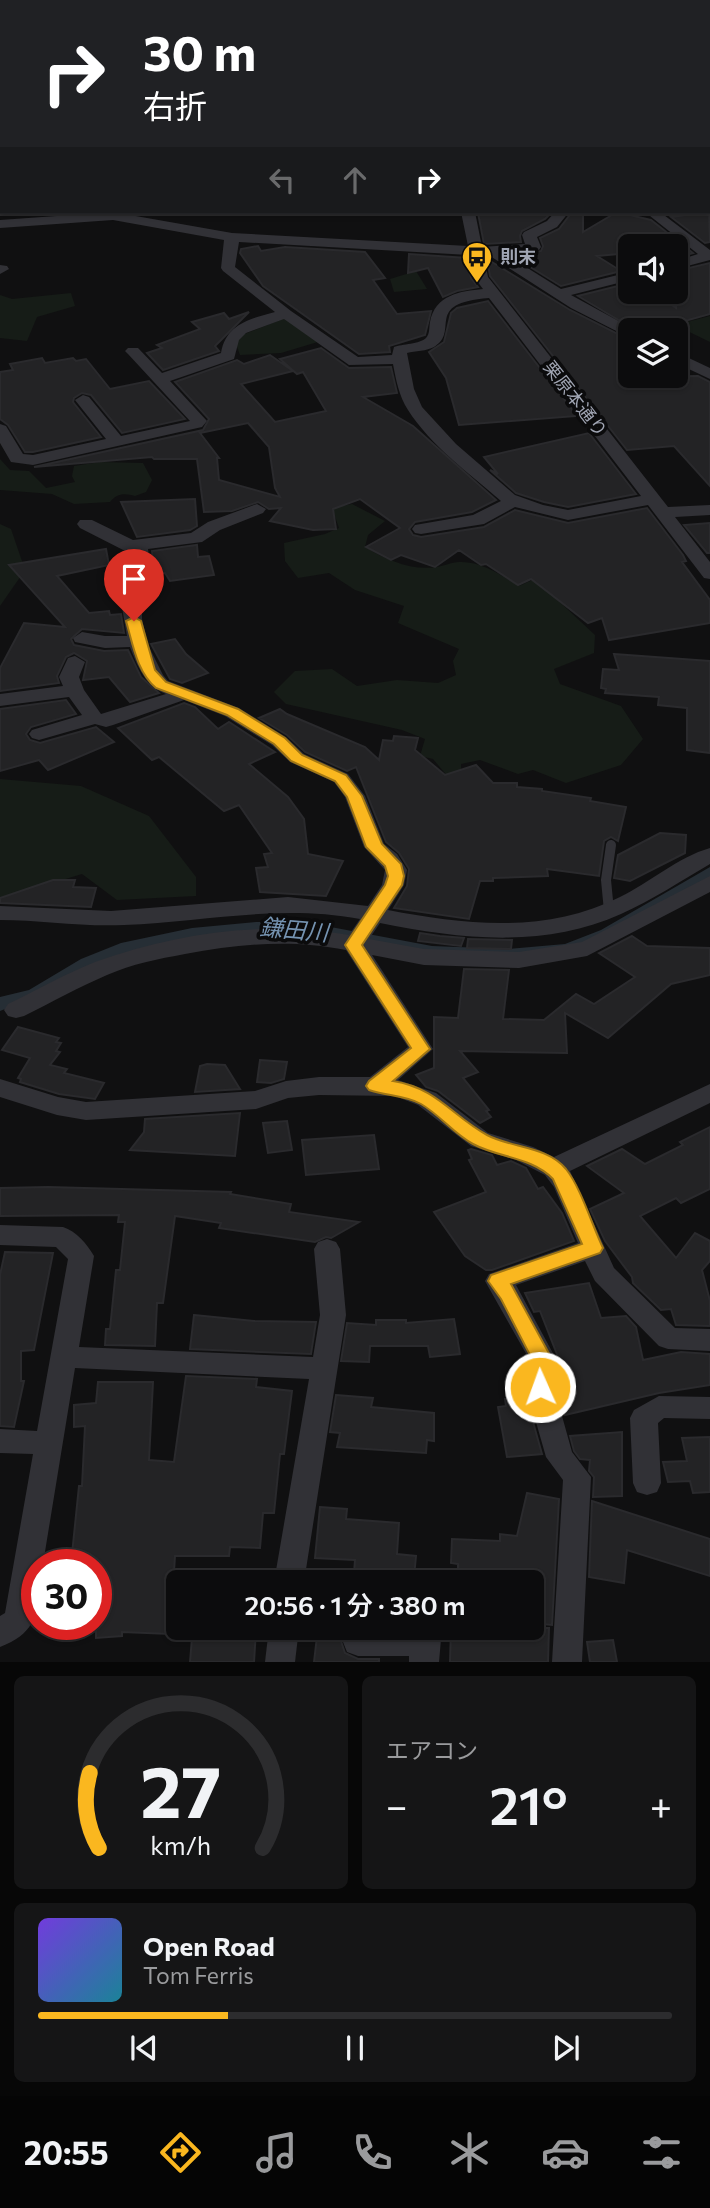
<!DOCTYPE html>
<html lang="ja">
<meta charset="utf-8">
<style>
body{margin:0;font-family:Commissioner,"Noto Sans JP",sans-serif;background:#151516;color:#f1f3f6;height:100vh;display:flex;flex-direction:column;font-size:26px;white-space:nowrap}
*{box-sizing:border-box;margin:0}
p{font-size:23px;color:#9a9b9d}
.icon{flex:none;width:38px;height:38px;fill:none;stroke:currentColor;stroke-width:2;stroke-linecap:round;stroke-linejoin:round}
.map{position:relative;height:1662px;overflow:hidden}
.sheet{display:flex;flex-direction:column;gap:14px;padding:14px;background:#070707;flex:1}
.sheet>*{flex:none}
.top-card{position:absolute;left:0px;top:0px;width:710px;height:214px;box-shadow:0 2px 5px #0004,0 0 0 2px #2c2c2e;background:#202124;color:#fff;overflow:hidden}
.controls{position:absolute;left:618px;top:234px;display:grid;gap:14px}
.controls a{display:grid;place-items:center;width:70px;height:70px;border-radius:10px;background:#0c0c0d;box-shadow:0 2px 5px #0004,0 0 0 2px #2c2c2e;font-size:35px}
.speed{position:absolute;left:21px;top:1549px;display:flex;gap:14px;font-size:35px;font-weight:700;text-align:center}
.speed>*{display:grid;place-content:center;width:91px;height:91px;border-radius:50%;background:#0c0c0d;box-shadow:0 2px 5px #0004,0 0 0 2px #2c2c2e;line-height:1}
.speed .limit{border:10px solid #d22;background:#fff;color:#111}
.pin{position:absolute;display:grid;place-items:center;width:60px;height:60px;color:#fff;margin:-72px -30px;border-radius:50% 50% 50% 0;rotate:-45deg;box-shadow:0 0 7px #0007}
.pin .icon{rotate:45deg}
.me{position:absolute;width:77px;margin:-38px;rotate:358deg;stroke-linejoin:round;filter:drop-shadow(0 0 5px #0008)}
.turn{display:flex;align-items:center;gap:24px;height:147px;padding:0 28px;font-size:32px}
.turn .icon{width:91px;height:91px;stroke-width:2.5}
.turn b{display:block;font-size:49px;line-height:60px}
.lanes{display:flex;align-items:center;height:66px;padding:0 28px;background:#0003;justify-content:center;gap:35px;direction:ltr}
.lanes .off{opacity:.35}
.big{font-size:52px;font-weight:600;line-height:1.1}
.sheet .widget{flex:1;display:flex;flex-direction:column;justify-content:center;gap:10px;min-width:0;padding:0 24px;border-radius:10px;background:#151516}
.sheet .dial{align-items:center;gap:0}
.dial svg{height:182px;overflow:visible;fill:none;stroke:#2c2c2e;stroke-width:7;stroke-linecap:round;text-anchor:middle}
.dial text{fill:#f1f3f6;stroke:none}
.song{display:flex;align-items:center;gap:21px}
.cover{width:84px;height:84px;border-radius:10px;background:linear-gradient(135deg,hsl(260 70% 55%),hsl(190 70% 35%))}
.played{height:7px;border-radius:4px;background:linear-gradient(90deg,#fab71f 30%,#2c2c2e 30%)}
.keys{display:flex;justify-content:space-around;direction:ltr}
.heat{display:flex;justify-content:space-between;align-items:center;font-size:38px;direction:ltr}
.sheet .tiles{flex:1;display:grid;gap:14px;grid-template-columns:1fr 1fr}
.widget:last-child{grid-column:span 2}
.trip{position:absolute;left:166px;top:1570px;width:378px;height:70px;border-radius:10px;background:#0c0c0d;box-shadow:0 2px 5px #0004,0 0 0 2px #2c2c2e;font-weight:600;line-height:70px;text-align:center}
.menu{display:flex;height:112px;justify-content:space-around;align-items:center;background:#050505;color:#9a9b9d}
.menu .icon{width:49px;height:49px}
.menu .current{color:#fab71f}
.menu b{font-size:32px;color:#f1f3f6}
.map>svg:first-child{display:block}
</style>
<div class="map">
<svg width="710" height="1662" viewBox="0 0 710 1662">
<rect width="100%" height="100%" fill="#101011"/>
<g fill="#161c17">
<path d="M416,271l11,18 -33,3 -4,-13z"/>
<path d="M71,293l4,13 -38,11 -10,24 -27,-3v-43l12,4z"/>
<path d="M710,316v26l-35,-17z"/>
<path d="M285,318l36,23 -40,12 -41,2 -4,-11 6,-9z"/>
<path d="M0,459l10,11 19,1 17,17 29,-6 -3,-6 2,-10 26,-4 43,1 9,17 -6,12 -11,4c-10,-3 -18,-3 -25,6l-36,2 -22,-10 -52,-4z"/>
<path d="M352,504l33,17 -17,14 -3,12c21,13 47,24 72,20 7,-1 15,-5 22,-5 22,-1 42,13 60,24l29,-13 2,20 45,42 -1,18 -40,16 6,15 61,22 22,33 -22,26 -55,18 -33,-13 -15,4 -38,-14 -19,4v12l-12,2 -16,-19 -13,-3 5,-17 -23,-9 -116,-26 -12,-12 21,-21 37,-2 25,17 40,-6 41,3 18,-8 -3,-14 6,-12 -61,-26 6,-17 -49,-16 -26,-17 -31,5 -13,-17 -1,-18 41,-9 14,-6 -7,-20z"/>
<path d="M0,524l11,5 14,41 -25,36z"/>
<path d="M0,779l81,7 68,30 47,61v19l-79,4 -35,-26 -82,25z"/>
</g>
<path fill="#262e35" d="M710,867v13l-91,53 -60,19 -122,4 -115,-24 -72,-2 -70,10 -180,71v-14l29,-7 52,-31 40,-16 71,-15 64,-6h48l128,24 76,3 57,-5 36,-14z"/>
<g fill="#232325" stroke="#2a2a2d" stroke-width="2" fill-rule="evenodd">
<path d="M709,208l1,34 -5,1 -34,-26 38,-5z"/>
<path d="M508,212h44l-7,7 -23,12 -2,5 1,6 -37,2 -6,-31z"/>
<path d="M572,212h11v20l34,-20 34,8 42,33 -17,5v-11h-46v6l-33,3 24,15 -60,15 -47,-29 27,-6 2,-5 -3,-8 19,-9z"/>
<path d="M258,246l3,5 24,-4 80,5 20,26 -12,2 24,34 34,-3 -6,24 -36,11 1,6 -31,2 -96,-68 -23,-33 1,-4z"/>
<path d="M409,254l58,4 4,20 7,9 -21,4 -14,6 -15,-29 -20,5z"/>
<path d="M487,259l83,51 60,30v37l68,-1 12,6v104l-36,-40 -47,4 -137,-174z"/>
<path d="M710,263v51l-61,17h-12l-59,-35 52,-13v9h22l24,16v-37z"/>
<path d="M488,301l89,115 -118,9 -13,-47 -17,-26 15,-10 7,-29 6,-5z"/>
<path d="M249,312l-34,34 4,5 -56,19 -16,-17 15,-5 -5,-3 43,-16 -8,-7 32,-9 5,6z"/>
<path d="M321,348l28,20 42,-1 6,26 -34,4 50,29 83,74 -24,12 -57,10 -6,7 4,6 8,2 63,-10 31,-17 53,13 79,-15 36,47 3,6 -4,1 28,38v23l-101,17 -7,-22 -14,5 -57,-44 -13,6 -32,-21 -5,1 -22,-15 -24,17 -34,-12 -10,5 -25,-13 34,-19 -40,-29 -27,10 3,20 -23,1 -43,-9 11,-13 -12,1 -11,-7 -26,9 -28,1 -7,-53h-43l-2,-2 -118,10 169,-37 6,-11 -34,-37 62,-22 7,4 26,-9 23,16 -52,13 34,38 51,-11 -23,-39 -6,2 -17,-15zM248,423l21,24 6,41 5,9 -61,-17 -2,-22h2l-19,-25z"/>
<path d="M42,358l3,5 28,-5 3,3 10,-2 24,30 39,-8 36,38 -63,14 -31,-38 -9,-2 -8,5 -1,4 28,35 -68,15h-8l-17,-27 -8,-6v-47l13,-2 -3,-6z"/>
<path d="M589,433l47,61 -68,13 -24,-5 -28,-9 -26,-23 8,4 -14,-17z"/>
<path d="M195,499l2,27 -7,4 -53,7 -16,-35z"/>
<path d="M710,523v30h-3l-23,-28z"/>
<path d="M197,545l1,12 11,-1 5,19 -44,6 -5,-8 -11,1 -2,-23z"/>
<path d="M106,549l3,16 -52,11 32,37 20,-2 1,4 11,-1 3,19 -42,-4 -11,10 3,6 30,6 24,-1 13,27 18,16 -29,9 -21,-25 -26,3 4,-19 -13,-8 -8,4 -9,19 2,7 -59,8v-23l24,-45 41,4 -56,-62z"/>
<path d="M175,639l11,15 22,19 -26,10 -12,-4 -19,-35z"/>
<path d="M614,654l96,7v92l-23,-3v-42l-29,-3 1,-8 -54,-4 1,-4 -5,-1 2,-19 16,1z"/>
<path d="M66,700l10,14 -45,13 -5,7 4,6 10,3 56,-16 18,15 -66,28 -9,-10 -39,11v-62z"/>
<path d="M184,703l11,4 23,22 11,-7 46,30 -26,12 39,33 16,22 4,35 35,7 -17,35 -66,-4 -4,-24 12,-1 -4,-13 8,-1 -33,-48 -15,6 -65,-54 -7,3 -34,-32z"/>
<path d="M280,709l7,5 78,33 14,13 4,-20 10,1 1,-5 24,2 -3,12 30,25 31,-10 17,18h24v4l25,2v2l49,7 -1,3 36,6 -8,34 -7,-4 -7,4 -5,35 -52,-7 1,7 -55,2v3h-13l-11,38 -75,-11 13,-22 2,-17 -10,-16 -13,-11 -30,-75 -9,4 -42,-19 -18,-17 -28,-17z"/>
<path d="M660,833l26,2 -1,18 -55,28 -16,-3 4,-23z"/>
<path d="M53,880h22l-2,7 23,1 -5,19 -91,-4v-5z"/>
<path d="M420,933l20,3 24,2 -3,8 -43,-5z"/>
<path d="M632,936l15,10 63,2v27l-39,9 -63,54 -43,-25 2,40 -107,-2 18,21 -15,6 26,32 -3,1 5,6 -11,6 -42,-32 -12,-4 -10,-12 18,-7v-51l24,1 6,-49 45,1 -6,49 41,1 32,-26 18,10 41,-27 -36,-24z"/>
<path d="M468,939l44,1 -1,9 -44,-1z"/>
<path d="M18,1027l41,11 -3,4 5,1 -5,8 4,1 -10,13 17,4 -3,4 40,10 -9,16 -36,-5 -39,-12 1,-3 -3,-1 12,-20 -28,-8z"/>
<path d="M260,1060l27,2 -3,17 -13,4 -14,-1z"/>
<path d="M207,1064l18,1 15,24 -45,3 5,-26z"/>
<path d="M240,1113l-5,43 -105,-6 14,-18 1,-13z"/>
<path d="M287,1121l5,29 -24,3 -5,-30z"/>
<path d="M710,1127v62l-29,14 -5,-5 -36,18 36,42 19,-25 15,8v20l-8,9 8,31v25l-34,-1 -5,-16 -10,1 -28,-27 -1,-6 -27,-36 -15,-32 34,-16 -37,-27 35,-17 23,15 38,-19 -3,-3z"/>
<path d="M374,1135l5,34 -73,6 -4,-35z"/>
<path d="M471,1149l21,6 5,10 14,-4 15,7 12,21 5,-2 19,26 12,28 -82,29h-6l-21,-14 -31,-44 52,-20 -17,-32 3,-1 -4,-9z"/>
<path d="M48,1187l183,5 -1,2 61,10 -2,8 70,10 -28,16 -5,-1 -11,5 -96,-14 2,-5 -46,-7 -12,87h-6l-2,43 -50,-1 1,-16h4l6,-59h4l5,-48h-7l1,-7 -119,1v-28z"/>
<path d="M5,1252l48,1 -19,97 -13,1v30h3l-10,46 -14,-1v-151z"/>
<path d="M589,1283l12,35 25,-2 10,11 7,33 38,-8 29,2v31l-51,8 -94,22 -8,-28 3,-14 -2,-16 -18,-46 -6,1 -9,-19z"/>
<path d="M194,1315l60,6 62,1 -5,32 -121,-5z"/>
<path d="M454,1319l6,35 -30,3 -2,-11h-58l-1,16 -28,-1 6,-38 29,2v-5h30v3z"/>
<path d="M186,1376l71,3 -1,8 36,4 -8,63h-4l-6,59h-11l-3,35 -30,-1 -1,9h-54l-5,78 -48,-2v4l-26,2v-74h-25l8,-78h3l3,-60 -11,1v-22l22,-2 2,-21h55l-4,78 25,2z"/>
<path d="M336,1395l37,3 -2,9 63,6v28l-7,-1 -1,13 -89,-6 3,-14 -10,-1z"/>
<path d="M526,1397l16,57 -35,3 -9,-50 8,-1 -1,-7z"/>
<path d="M622,1432v64l-29,1 1,-20 -5,-6 1,-11 -10,-1 -6,-8 -4,-15z"/>
<path d="M710,1437v55l-17,1 -3,-12 -22,1 -5,-20 24,-1 -5,-23z"/>
<path d="M527,1493l32,6 -7,126 -20,-2v-41l-63,-3v-5l-11,-1v-9l-7,-1 1,-24 48,2v-7l17,2z"/>
<path d="M592,1501l118,38v37l-83,-26 -3,33 -35,-6z"/>
<path d="M320,1507l27,2 -1,10 53,4 -2,31 19,2 -2,21 -60,-4 1,-13 -40,-2z"/>
<path d="M318,1628h34l-7,3 -4,10 4,12 13,6h21v3h-65z"/>
<path d="M451,1628h98l-1,34h-98z"/>
<path d="M207,1629l49,1 -2,32h-64l2,-24 14,-1z"/>
<path d="M613,1640l4,22h-27l-3,-20z"/>
</g>
<g fill="none" stroke-linecap="round" stroke-linejoin="round">
<path stroke="#313136" stroke-width="6" d="M114,2l9,-2"/>
<path stroke="#313136" stroke-width="10" d="M609,911l-3,-31 5,-35"/>
<g fill="#313136" fill-rule="evenodd">
<path d="M380,0h12l1,2h-12z"/>
<path d="M415,0h12l1,2h-12z"/>
<path d="M515,0h12l1,2h-12z"/>
<path d="M582,0h14l2,2h-15z"/>
<rect x="709" y="50" width="1" height="8"/>
<rect x="0" y="201" width="2" height="9"/>
<path d="M113,212l119,21 236,13 -7,-34h14l7,35 43,-3 -3,-9 2,-3 23,-11 8,-9h14l-12,15 -20,10 4,10 -2,3 -32,5 54,34 69,-17v8l-59,15 64,35 -5,1v7l-59,-30 -81,-52h-6l4,21 180,230 42,-2v10l-35,2 35,45v17l-6,-1 -56,-73 -80,15 -53,-13 -31,17 -63,10 -6,-1 -3,-4 3,-4 58,-10 28,-14c-32,-28 -70,-55 -93,-91 -9,-14 -12,-30 -15,-46l-44,1 -65,-46 -38,14 -7,7 -5,19 -64,22 37,40 -5,6 -169,38 -22,-3 -11,-19v-19l6,2 17,28 10,1 73,-16 -31,-39 8,-5 6,2 32,39 69,-15 -62,-67 -3,-3 3,-3h10l24,25 59,-20c5,-29 28,-34 54,-41l-52,-41 -2,-3 3,-28 -111,-20 -113,8v-8zM239,242l230,13 5,22 9,12c-23,2 -48,6 -53,33 -1,5 0,12 -4,16 -6,6 -24,6 -32,9l-2,8 -34,2 -67,-46 -56,-44zM489,298l152,198 -73,14 -25,-5 -28,-10 -59,-51 -34,-37 -8,-18 -7,-36c8,-2 20,-2 27,-6 27,-16 -12,-44 55,-49z"/>
<path d="M645,212h15l50,38v10l-34,9v-8l22,-7z"/>
<path d="M0,265l7,1 2,3 -9,5z"/>
<path d="M676,352l34,16v11l-34,-16z"/>
<path d="M257,504l9,5 -3,4 -43,17 -18,12 -54,7 4,27 -10,19v24l6,26 15,30 5,6 71,27 47,29 18,17 44,20 17,22 19,48 13,10 10,16 -3,15 -16,25c78,15 159,24 232,-13 29,-14 58,-40 90,-49v16c-29,17 -58,36 -89,50 -77,35 -161,25 -241,9l-11,16 55,10 95,3 63,-10 128,-66v16l-123,64 -68,12 -95,-3 -52,-10 61,94 -35,31 38,13 52,40 45,14 21,10 156,-73v19l-140,68 44,97 61,60 35,1v22l-42,-2 -9,-3 -64,-65 -10,-20 -69,24 39,72 2,16 -3,14 18,65 19,25 -9,185h-30l11,-182 -17,-23 -20,-70 3,-14 -1,-16 -43,-76 4,-7 89,-31 -24,-56 -9,-12 -29,-15 -45,-14 -53,-41 -23,-9 -76,-1 -31,3 -32,11 -170,11 -29,-5 -57,-18v-18l58,18 28,5 169,-11 31,-10 33,-4h51l38,-30 -62,-97c-57,-11 -105,-6 -161,4 -27,5 -53,10 -78,21 -28,12 -55,27 -83,41l-8,2 -8,-2 -4,-6 4,-6c29,-14 57,-30 87,-42 80,-29 170,-42 254,-27l11,-16c-82,-15 -155,3 -236,6 -42,2 -83,-5 -124,-5v-14l111,5 177,-14 80,9 14,-21 3,-15 -21,-23 -19,-50 -11,-15 -44,-20 -18,-17 -47,-29 -41,-16 -71,25 -7,2 -11,-3 -56,16 -7,-2 -3,-4 3,-4 50,-15 -13,-18 -69,9v-12l63,-8 -4,-9 9,-19 7,-2 10,6 -6,15 5,13 17,24 65,-20c-21,-8 -28,-27 -36,-47l-25,1 -30,-6 -2,-4 9,-6 23,4h22l-5,-29 1,-12 11,-19 -3,-22 -51,-26 -3,-4 3,-4h12l41,20 58,-7 17,-11z"/>
<path d="M0,1225l63,2c13,4 24,17 31,29l-15,91 234,10 7,-42 -6,-66 4,-7 9,-3 9,3 4,7 6,66 -42,267h-30l35,-203 -234,-11 -32,196h-6c0,41 7,66 -37,83v-31l5,-3 28,-159 -33,-1v-24l37,2 31,-172 -12,-12 -56,-2z"/>
<path d="M659,1396l51,1v22l-46,-1 -6,5 3,60 -4,9 -10,3 -10,-3 -4,-9 -3,-65 4,-8z"/>
<path d="M269,1628h30l-4,34h-30z"/>
<path d="M358,1628h84l-3,34h-30v-6h-51l-11,-4 -4,-10 4,-10z"/>
</g>
<g fill="#54565f" fill-rule="evenodd">
<path d="M664,0h20l1,2h-19z"/>
<rect x="709" y="27" width="1" height="13"/>
</g>
</g>
<path fill="#fab71f" stroke="#a27714" stroke-width="2" d="M134,617l7,4 14,49 11,12 72,27 47,29 17,17 44,20 16,21 20,48 19,20 3,12 -2,9 -40,60 68,104 -37,32c44,7 59,35 94,54 24,13 60,11 79,34 15,19 26,56 37,79l-3,5 -89,31 40,73 2,16 -5,20 -8,2 -7,-2 -3,-6 3,-14 -2,-16 -30,-58 -13,-18 3,-6 91,-31 -29,-65c-21,-22 -54,-21 -80,-35 -19,-10 -33,-29 -52,-40 -16,-9 -35,-8 -52,-14l-3,-4 3,-5 42,-33 -66,-103 40,-60 3,-9 -3,-10 -19,-19 -19,-50 -12,-16 -44,-20 -17,-17 -47,-29 -71,-27c-19,-16 -23,-43 -30,-67z"/>
<defs>
<g id="bus-pin" transform="scale(1.575)"><path d="M0 17L-7.5 6A9.5 9.5 0 1 1 7.5 6Z" fill="#fab71f" stroke="#0b0b0c"/><path d="M-5-6H5V4H4V6H2V4H-2V6H-4V4H-5ZM-3.5-4V0h7V-4ZM-3.5 1.2v1.5H-2V1.2ZM2 1.2v1.5H3.5V1.2Z" fill="#111"/></g>
</defs>
<g fill-rule="evenodd">
<use href="#bus-pin" x="477" y="257"/>
</g>
<g text-anchor="middle" stroke-width="7" stroke-linejoin="round" paint-order="stroke">
<g font-size="18" font-weight="bold" fill="#a0a5b3" stroke="#0b0b0c" text-anchor="start">
<text x="500" y="263">則末</text>
</g>
<g font-size="18" fill="#a0a5b3" stroke="#0b0b0c">
<text transform="translate(575 399) rotate(52)" y="6">栗原本通り</text>
</g>
<g font-size="23" font-style="italic" fill="#7593b1" stroke="#0b0b0c">
<text transform="translate(294 930) rotate(5)" y="8">鎌田川</text>
</g>
</g>
</svg>
<div class="controls">
<a><svg class="icon" aria-label="sound" viewBox="0 0 24 24"><path d="M4 9h4l5-4v14l-5-4H4zM17 9q2 3 0 6"/></svg></a>
<a><svg class="icon" aria-label="layers" viewBox="0 0 24 24"><path d="M12 4l9 5-9 5-9-5zM3 14l9 5 9-5"/></svg></a>
</div>
<div class="speed"><div class="limit">30</div></div>
<div class="pin" style="left:134px;top:621px;background:#d93025"><svg class="icon" aria-label="arrive" viewBox="0 0 24 24"><path d="M6 21V4h12l-3 4 3 4H6"/></svg></div>
<svg class="me" style="left:540px;top:1387px" viewBox="-20 -20 40 40"><circle r="17" fill="#fab71f" stroke="#fff" stroke-width="3"/><path d="M0-11L8 9 0 5-8 9z" fill="#fff"/></svg>
<div class="trip">20:56 · 1 分 · 380 m</div>
<div class="top-card">
<div class="turn"><svg class="icon" aria-label="right" viewBox="0 0 24 24"><path d="M7 20v-9h11M14 6l5 5-5 5"/></svg><div><b>30 m</b>右折</div></div>
<div class="lanes"><svg class="icon off" aria-label="left" viewBox="0 0 24 24"><path d="M17 20v-9H6M10 6l-5 5 5 5"/></svg><svg class="icon off" aria-label="ahead" viewBox="0 0 24 24"><path d="M12 20V5M6 11l6-6 6 6"/></svg><svg class="icon" aria-label="right" viewBox="0 0 24 24"><path d="M7 20v-9h11M14 6l5 5-5 5"/></svg></div>
</div>
</div>
<section class="sheet">
<div class="tiles">
<div class="widget dial"><svg viewBox="0 0 100 80">
<path d="M14 69A42 42 0 1 1 86 69"/>
<path d="M14 69A42 42 0 0 1 10 36" stroke="#fab71f"/>
<text x="50" y="56" font-size="32" font-weight="700">27</text>
<text x="50" y="72" font-size="11">km/h</text>
</svg></div>
<div class="widget"><p>エアコン</p>
<div class="heat"><a>−</a><b class="big">21°</b><a>+</a></div>
</div>
<div class="widget">
<div class="song"><i class="cover"></i><div><b>Open Road</b><p>Tom Ferris</p></div></div>
<div class="played"></div>
<div class="keys"><svg class="icon" aria-label="previous" viewBox="0 0 24 24"><path d="M18 5L8 12l10 7zM5 5v14"/></svg><svg class="icon" aria-label="pause" viewBox="0 0 24 24"><path d="M8 5v14M16 5v14"/></svg><svg class="icon" aria-label="next" viewBox="0 0 24 24"><path d="M6 5l10 7-10 7zM19 5v14"/></svg></div>
</div>
</div>
</section>
<nav class="menu">
<b>20:55</b>
<svg class="icon current" aria-label="directions" viewBox="0 0 24 24"><path d="M12 3l9 9-9 9-9-9zM9 14v-3h6M13 9l2 2-2 2"/></svg>
<svg class="icon" aria-label="music" viewBox="0 0 24 24"><path d="M9 18V5l10-2v13"/><circle cx="6" cy="18" r="3"/><circle cx="16" cy="16" r="3"/></svg>
<svg class="icon" aria-label="phone" viewBox="0 0 24 24"><path d="M5 4h4l2 5-3 2q2 4 5 5l2-3 5 2v4C11 20 4 13 5 4z"/></svg>
<svg class="icon" aria-label="climate" viewBox="0 0 24 24"><path d="M12 3v18M4 7l16 10M4 17L20 7"/></svg>
<svg class="icon" aria-label="car" viewBox="0 0 24 24"><path d="M5 17H2v-5l4-1 3-4h7l3 4 3 1v5h-3M9 17h6M6 11h13"/><circle cx="7" cy="17" r="2"/><circle cx="17" cy="17" r="2"/></svg>
<svg class="icon" aria-label="filters" viewBox="0 0 24 24"><path d="M4 7h16M4 17h16"/><circle cx="9" cy="7" r="2"/><circle cx="15" cy="17" r="2"/></svg>
</nav>
